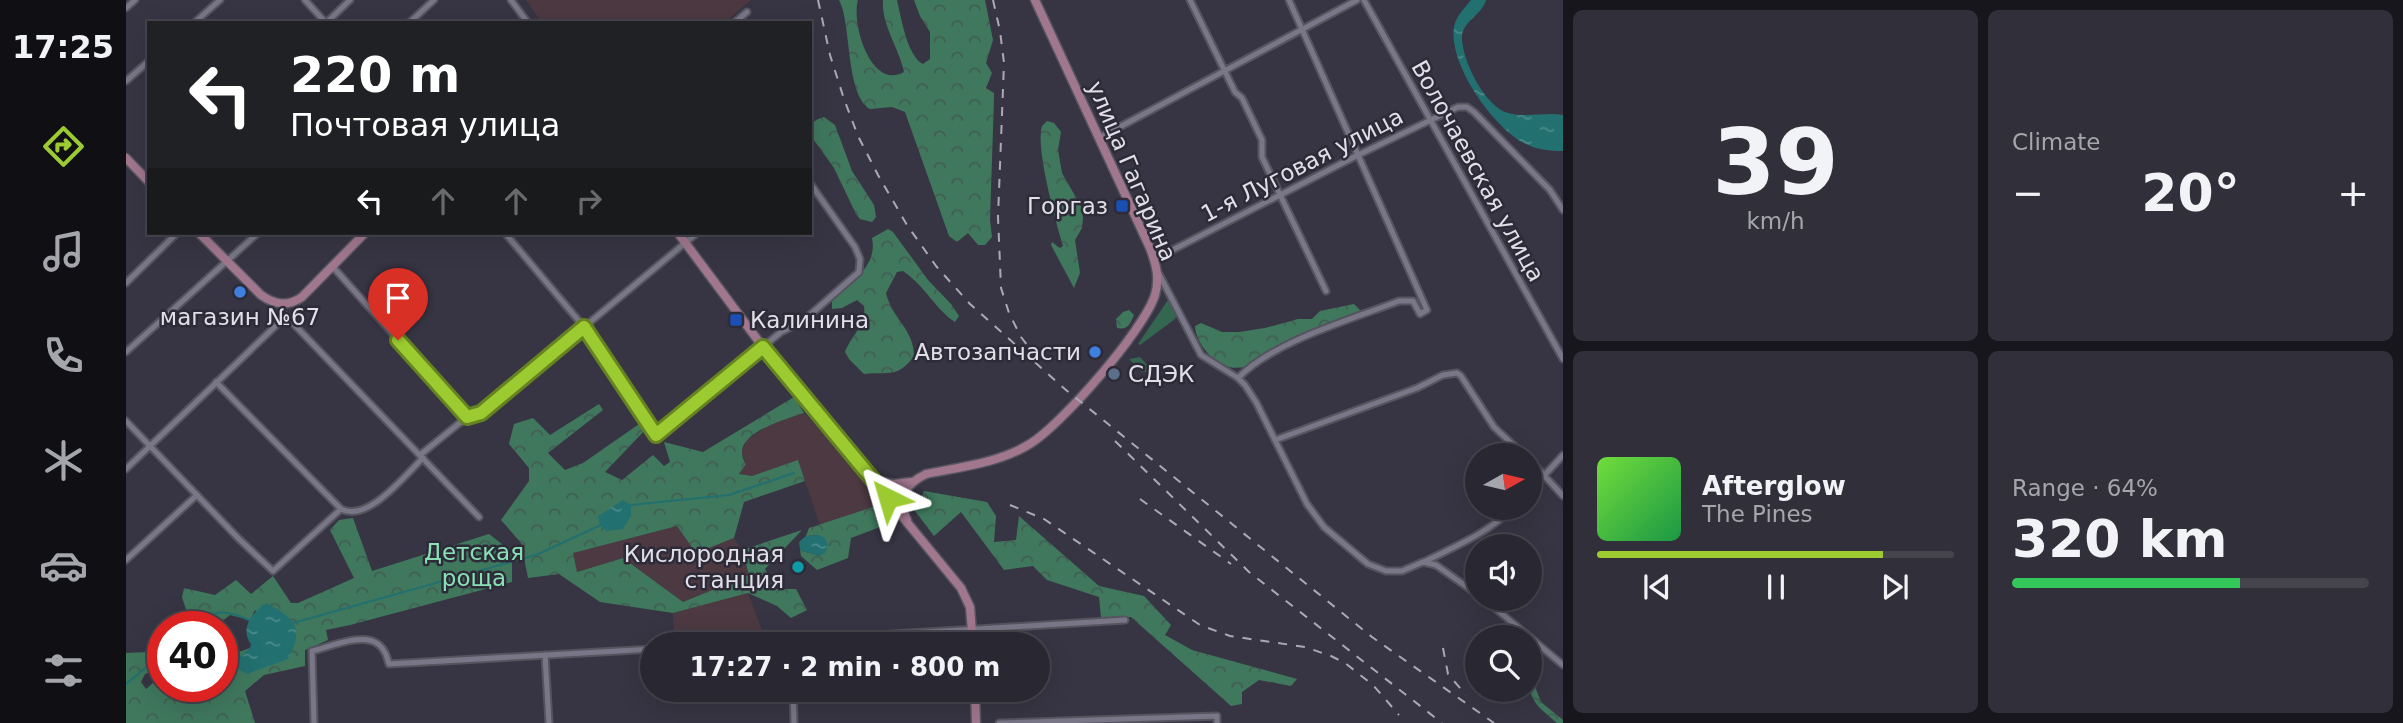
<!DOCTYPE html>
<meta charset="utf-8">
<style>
body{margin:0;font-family:"DejaVu Sans",sans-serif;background:#31303a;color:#f1f3f6;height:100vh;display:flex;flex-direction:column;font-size:26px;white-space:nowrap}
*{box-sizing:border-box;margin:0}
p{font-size:23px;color:#a5a6ac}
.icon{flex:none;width:38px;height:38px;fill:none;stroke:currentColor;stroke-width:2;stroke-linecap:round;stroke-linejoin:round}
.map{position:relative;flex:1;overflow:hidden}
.side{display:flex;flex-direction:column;gap:10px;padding:10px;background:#17161c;width:840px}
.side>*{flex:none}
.top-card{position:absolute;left:21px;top:21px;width:665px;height:214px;border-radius:0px;box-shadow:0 7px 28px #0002,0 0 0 2px #45444d;background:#202124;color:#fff;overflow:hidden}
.needle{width:46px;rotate:82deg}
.tools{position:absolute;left:1339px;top:443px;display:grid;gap:14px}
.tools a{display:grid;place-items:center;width:77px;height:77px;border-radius:50%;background:#292832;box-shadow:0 7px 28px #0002,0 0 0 2px #45444d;font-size:35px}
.speed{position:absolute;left:21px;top:611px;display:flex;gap:14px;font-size:35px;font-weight:700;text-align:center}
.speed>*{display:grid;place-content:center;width:91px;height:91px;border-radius:50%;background:#292832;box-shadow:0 7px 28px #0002,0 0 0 2px #45444d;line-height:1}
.speed .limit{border:10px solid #d22;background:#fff;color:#111}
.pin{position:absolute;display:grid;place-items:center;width:60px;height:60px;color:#fff;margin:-72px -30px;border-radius:50% 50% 50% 0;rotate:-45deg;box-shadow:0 0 7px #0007}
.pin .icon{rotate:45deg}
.me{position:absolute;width:77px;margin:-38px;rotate:320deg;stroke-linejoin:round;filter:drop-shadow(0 0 5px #0008)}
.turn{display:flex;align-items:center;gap:24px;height:147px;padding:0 28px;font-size:32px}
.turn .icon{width:91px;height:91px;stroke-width:2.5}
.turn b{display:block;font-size:49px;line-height:60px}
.lanes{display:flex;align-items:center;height:66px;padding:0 28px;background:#0003;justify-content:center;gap:35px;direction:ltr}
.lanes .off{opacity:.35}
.big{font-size:52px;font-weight:600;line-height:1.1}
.side .card{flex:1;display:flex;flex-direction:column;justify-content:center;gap:10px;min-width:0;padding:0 24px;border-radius:10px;background:#31303a}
.side .dial{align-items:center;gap:0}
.dial b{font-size:91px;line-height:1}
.song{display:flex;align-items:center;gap:21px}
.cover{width:84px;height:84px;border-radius:10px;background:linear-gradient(135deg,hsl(100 70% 55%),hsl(140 70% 35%))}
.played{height:7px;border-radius:4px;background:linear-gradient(90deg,#9cca31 80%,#45444d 80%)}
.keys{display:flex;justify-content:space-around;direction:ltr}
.heat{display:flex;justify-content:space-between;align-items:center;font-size:38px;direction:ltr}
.charge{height:10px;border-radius:5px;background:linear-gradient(90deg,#34c759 64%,#45444d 0)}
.side .tiles{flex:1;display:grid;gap:10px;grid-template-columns:repeat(2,1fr)}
.trip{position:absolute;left:514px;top:632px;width:410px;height:70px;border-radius:35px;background:#292832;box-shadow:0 7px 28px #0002,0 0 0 2px #45444d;font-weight:600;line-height:70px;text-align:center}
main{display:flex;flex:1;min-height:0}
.menu{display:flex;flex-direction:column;width:126px;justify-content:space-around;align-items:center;background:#101014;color:#a5a6ac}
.menu .icon{width:49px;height:49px}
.menu .selected{color:#9cca31}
.menu b{font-size:32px;color:#f1f3f6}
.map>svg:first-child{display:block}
</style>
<main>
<nav class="menu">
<b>17:25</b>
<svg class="icon selected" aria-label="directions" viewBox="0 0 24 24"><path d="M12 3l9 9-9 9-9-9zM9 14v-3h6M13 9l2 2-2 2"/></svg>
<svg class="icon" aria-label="music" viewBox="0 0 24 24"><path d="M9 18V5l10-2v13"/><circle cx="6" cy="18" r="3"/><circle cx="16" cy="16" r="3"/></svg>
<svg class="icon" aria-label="phone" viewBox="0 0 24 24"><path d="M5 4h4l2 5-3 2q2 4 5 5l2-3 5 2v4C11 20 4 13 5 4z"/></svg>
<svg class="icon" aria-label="climate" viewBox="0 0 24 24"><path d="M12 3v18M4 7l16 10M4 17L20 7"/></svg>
<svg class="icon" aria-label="car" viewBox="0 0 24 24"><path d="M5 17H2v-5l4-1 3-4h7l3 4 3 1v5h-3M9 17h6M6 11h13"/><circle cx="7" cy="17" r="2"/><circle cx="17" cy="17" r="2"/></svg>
<svg class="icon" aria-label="filters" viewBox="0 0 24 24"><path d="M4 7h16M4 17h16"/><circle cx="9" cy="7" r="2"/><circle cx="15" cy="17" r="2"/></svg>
</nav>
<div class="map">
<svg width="1437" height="723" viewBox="0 0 1437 723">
<defs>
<pattern id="forest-crowns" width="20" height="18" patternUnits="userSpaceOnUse" patternTransform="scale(1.75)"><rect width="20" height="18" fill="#3f785d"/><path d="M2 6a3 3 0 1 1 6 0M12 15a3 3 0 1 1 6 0" fill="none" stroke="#425e52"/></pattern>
<pattern id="water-ripples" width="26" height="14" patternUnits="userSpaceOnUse" patternTransform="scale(1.75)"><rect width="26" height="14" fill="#227070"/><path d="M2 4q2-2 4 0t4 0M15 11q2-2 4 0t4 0" fill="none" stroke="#4c8b8b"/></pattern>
</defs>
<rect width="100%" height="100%" fill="#373543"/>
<g fill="#4c3942">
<path d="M400,0h225l-27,23h-182z"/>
<path d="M678,413l23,25 55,66 -62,21 -22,-64 -46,15 -13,-1 7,-11 -4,-11 4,-12 23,-16z"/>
<path d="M551,526l19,27 38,-15 8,12 7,25 -66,27 -60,-44 -47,14 -4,-19z"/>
<path d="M622,593l17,45 -91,5 -1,-30z"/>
</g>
<g fill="#35664f">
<path d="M1042,300l4,3 5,12 -2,4 -35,26 -2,-1z"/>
<path d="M1014,357l12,13 -3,5 -3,-3h-4l-13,-13z"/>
</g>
<g fill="url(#forest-crowns)">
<path d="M713,0h19c-7,23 13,91 46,72 -5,-24 -23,-48 -21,-72h14c4,17 10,56 26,64l7,-5v-27l-10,-16 -6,-16h71l8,40 -7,23 6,10 -6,15 8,5v5l-4,122 2,17 -7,8h-7l-10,-12 -11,9 -8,-6 -44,-124 -13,-5 -22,2c-25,-15 -18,-85 -31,-109z"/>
<path d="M698,117l11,8 17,46 22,34 2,12 -4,5 -12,-3 -4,-5 -22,-46 -23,-32 1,-13 6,-4z"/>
<path d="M921,121l7,2 7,9 -3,18 4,23 20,35 1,10 -1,10 -7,12 5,33 -6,15 -23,-43 1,-3 8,6 3,-2c-7,-24 -28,-99 -21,-120z"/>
<path d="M762,229l5,3 35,48 23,24 8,12 -4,6c-19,-12 -30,-36 -52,-51l-6,1 -11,21c6,26 28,36 28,63 -17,23 -25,15 -50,18l-15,-15 -4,-7c6,-16 22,-28 19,-46l-7,-6 -15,8 -10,1v-10c19,-16 46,-33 40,-61z"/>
<path d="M1228,304l6,6 -1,8c-22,7 -47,13 -68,23 -14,7 -38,26 -53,27 -21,1 -42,-23 -43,-42l6,-3 21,9h17l26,-4 33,-9h14l8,-8z"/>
<path d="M1003,310l5,5c-4,9 -6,15 -17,13l-1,-9 7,-7z"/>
<path d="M668,397l10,16c-17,6 -63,18 -62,40 0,4 2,8 4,11l-7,10 13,2 46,-16 7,21 -61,21 -10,36 -38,15 -19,-27 -104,27 4,19 46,-14 60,44 66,-27 -7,-25 60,-20 -37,39 11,20h20l11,21 -16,8 -14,-12 -29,-13 -75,20 -73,-11 -41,-28 -31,4 -7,-35 -20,-23 28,-39v-13l-20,-24 5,-20 19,-6 17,17 49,-31 4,6 -55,43 17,17 18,-7 59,-41 3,8 -40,42 17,8 31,-25 11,11 6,-4 -6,-20 39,10z"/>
<path d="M798,491l63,11 9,14 -2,26 22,-2 3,-24 80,70 45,10 27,29 -6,10 27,15 105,29 -6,7 -32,-6 -17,12v12l-11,2 -100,-89h-30l-2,-20 -52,-17 -14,-14 -29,4 -43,-58 -27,24 -19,-25z"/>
<path d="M756,504l14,17 -45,17 -3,20 -31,12 -16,-14 -1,-7c5,5 13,3 19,7v-21l-13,1 3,-8z"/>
<path d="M227,518l19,53 117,-37 23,18v30l-162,43 -24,5 2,10 -23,10v16l-41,9 -19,16 10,32h-129v-70l21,-1 16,-12v28l-18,6 -4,8 5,7 8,-7 9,-3v7h59v-28l28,-10 38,11 -33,-49 -5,10 -20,-5 -14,11h-35l8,-7 -7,-22 2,-9 31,7 21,-15 15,14 22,-18 18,27h7l56,-25 -24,-48 9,-10z"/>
<path d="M1404,682l4,2 7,18 22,18v3h-6c-16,-14 -28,-21 -27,-41z"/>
</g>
<g fill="url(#water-ripples)">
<path d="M1345,0h15c-4,15 -23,21 -24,36 -1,23 23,71 46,77 18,5 37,-1 55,2v36c-13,0 -25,-1 -37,-7 -32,-15 -78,-80 -72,-117 2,-11 10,-18 17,-27z"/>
<path d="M497,500l8,5v11l-8,13 -17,2 -6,-5 -2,-10z"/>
<path d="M693,535l6,3 3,7 -3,8 -6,3c-6,-4 -14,-2 -19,-7l-1,-7 7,-6z"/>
<path d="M140,603c29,15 39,25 22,56l-41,15 -16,-9 19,-17 1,-4c-12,-15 2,-33 15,-41z"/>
</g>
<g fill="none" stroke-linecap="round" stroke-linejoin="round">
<g stroke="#227070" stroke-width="2">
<path d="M505,505l98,-10 65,-22"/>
<path d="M167,623l243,-68 65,-30"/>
<path d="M68,626c20,-17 32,-17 55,-6"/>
<path d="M0,684l37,-31"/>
</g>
<g stroke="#55545f" stroke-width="9">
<g id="street">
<path d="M179,0l21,23"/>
<path d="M385,0l17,23"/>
<path d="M1064,0l45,92 7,6 20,42v17l64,134"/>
<path d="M1238,0l199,359"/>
<path d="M0,8l9,-8"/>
<path d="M68,23l26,-23"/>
<path d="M200,23l24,-23"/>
<path d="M283,23l25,-23"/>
<path d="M608,23l13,-11"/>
<path d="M0,81l23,-20"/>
<path d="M973,138l258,-138"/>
<path d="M379,233l79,94 72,108 125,-103 22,-11 56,-49 1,-13 -5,-12 -45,-64"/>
<path d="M1029,259l203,-104 100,-48h9l7,5 76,78 13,20"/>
<path d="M207,267l134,150"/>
<path d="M1033,274l42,81 37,23 7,7 11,17 51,102 17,23 44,37 18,7h16l21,-9 13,3 41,29"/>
<path d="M0,283l51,-50"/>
<path d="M160,316l193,201"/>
<path d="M0,352l132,-119"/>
<path d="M1112,378c36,-37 112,-58 161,-77h14l7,13 7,-4 -138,-310"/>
<path d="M90,382l125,127"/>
<path d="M0,421l113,118 34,32 68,-62c27,14 64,-34 82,-51"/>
<path d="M1149,440l142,-52 26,-13 14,-2 4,3 33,51 30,28"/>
<path d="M294,455l47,-38 14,-4 216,-180"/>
<path d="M1404,460l33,36"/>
<path d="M0,469l160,-153"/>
<path d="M1404,491l33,-36"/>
<path d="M0,560l71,-65"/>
<path d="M1298,562c32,-16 64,-29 89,-54"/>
<path d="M1357,598l80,67"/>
<path d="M605,644l394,-24"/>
<path d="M419,655l4,68"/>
<path d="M667,690l1,33"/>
<path d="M188,723l-2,-72c18,-4 50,-19 66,-7 7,5 9,13 11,20l264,-15"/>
<path d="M873,723l218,-7v7"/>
</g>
</g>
<g stroke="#55545f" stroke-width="11">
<g id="secondary">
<path d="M0,158l23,24"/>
<path d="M73,233l62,62c14,10 27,12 41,2l63,-64"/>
<path d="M552,233l85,114 198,241 9,19 3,37"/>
<path d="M748,480l19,4 18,-2"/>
<path d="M781,520c-10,-21 -2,-36 19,-46 34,-7 72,-11 102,-29 32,-18 116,-115 127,-150 5,-17 1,-31 -5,-47l-115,-248"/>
<path d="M849,690l1,33"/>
</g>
</g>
<use href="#street" stroke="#797787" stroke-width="5"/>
<use href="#secondary" stroke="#a1778e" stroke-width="8"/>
<g stroke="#abaab4" stroke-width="2" stroke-dasharray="9 9" stroke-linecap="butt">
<path d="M692,0l12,55 14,44 14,37 20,39 29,50 29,41 34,38 96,86 306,247 122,86"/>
<path d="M867,0l7,31 4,32 -6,154 3,71 8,25 12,24 13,17"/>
<path d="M989,441l134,131 193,151"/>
<path d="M1014,499l91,65"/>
<path d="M884,505l34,14 156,106 30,11 75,11 26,9 14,7 28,22 26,30"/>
<path d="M1317,648l5,26 18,21"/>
</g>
</g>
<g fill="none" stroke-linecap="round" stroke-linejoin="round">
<g stroke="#658320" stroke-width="18">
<path id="route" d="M272,340l69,77 14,-4 103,-86 72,108 107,-88 125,151"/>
</g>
<use href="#route" stroke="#9cca31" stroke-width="12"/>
</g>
<g fill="#1a4fb4" stroke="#2d2b38" stroke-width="2.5">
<rect x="989" y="199" width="14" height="14" rx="3.5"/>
<rect x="603" y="313" width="14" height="14" rx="3.5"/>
</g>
<g fill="#3f7fe0" stroke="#2d2b38" stroke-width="2.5">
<circle cx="114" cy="292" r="7"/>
<circle cx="969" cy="352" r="7"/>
</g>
<circle fill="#5c6f8a" stroke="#2d2b38" stroke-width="2.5" cx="988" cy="374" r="7"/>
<circle fill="#0f9aa8" stroke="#2d2b38" stroke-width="2.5" cx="672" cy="567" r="7"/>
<g text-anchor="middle" stroke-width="5" stroke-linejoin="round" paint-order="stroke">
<g font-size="23" fill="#e1e0e9" stroke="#2d2b38">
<text transform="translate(1176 165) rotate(-27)" y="8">1-я Луговая улица</text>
<text transform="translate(1006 171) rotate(67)" y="8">улица Гагарина</text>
<text transform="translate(1352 171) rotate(61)" y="8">Волочаевская улица</text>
</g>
<g font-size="23" fill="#e1e0e9" stroke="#2d2b38" text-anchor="end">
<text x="982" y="214">Горгаз</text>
<text x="114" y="325" text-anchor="middle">магазин №67</text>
<text x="624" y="328" text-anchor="start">Калинина</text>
<text x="955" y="360">Автозапчасти</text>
<text x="1002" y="382" text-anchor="start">СДЭК</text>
<text x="658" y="562">Кислородная<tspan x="658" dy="26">станция</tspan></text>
</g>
<g font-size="23" fill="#89e0b6" stroke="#2d2b38">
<text x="348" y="560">Детская<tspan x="348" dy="26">роща</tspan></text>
</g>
</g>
</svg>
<div class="tools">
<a><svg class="needle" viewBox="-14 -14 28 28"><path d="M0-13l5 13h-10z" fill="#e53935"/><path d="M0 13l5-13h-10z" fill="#a5a6ac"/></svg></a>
<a><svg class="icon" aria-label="sound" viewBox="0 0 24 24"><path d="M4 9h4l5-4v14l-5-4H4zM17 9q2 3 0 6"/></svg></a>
<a><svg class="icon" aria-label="search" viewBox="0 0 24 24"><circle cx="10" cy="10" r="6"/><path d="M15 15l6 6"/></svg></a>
</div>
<div class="speed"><div class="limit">40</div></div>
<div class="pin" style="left:272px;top:340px;background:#d93025"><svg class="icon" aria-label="arrive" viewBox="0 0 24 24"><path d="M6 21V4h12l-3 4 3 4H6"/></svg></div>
<svg class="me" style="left:762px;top:498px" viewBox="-20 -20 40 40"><path d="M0-17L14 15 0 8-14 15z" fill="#9cca31" stroke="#fff" stroke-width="4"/></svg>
<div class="trip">17:27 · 2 min · 800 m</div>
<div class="top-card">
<div class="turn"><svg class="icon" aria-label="left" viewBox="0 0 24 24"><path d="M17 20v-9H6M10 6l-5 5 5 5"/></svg><div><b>220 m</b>Почтовая улица</div></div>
<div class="lanes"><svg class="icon" aria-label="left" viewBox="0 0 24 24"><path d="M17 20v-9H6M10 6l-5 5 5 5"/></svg><svg class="icon off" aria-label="ahead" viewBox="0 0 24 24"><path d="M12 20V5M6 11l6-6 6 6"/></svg><svg class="icon off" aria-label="ahead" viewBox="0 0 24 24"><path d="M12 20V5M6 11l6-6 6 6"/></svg><svg class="icon off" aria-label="right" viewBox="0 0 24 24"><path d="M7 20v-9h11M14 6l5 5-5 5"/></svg></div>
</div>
</div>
<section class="side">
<div class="tiles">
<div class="card dial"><b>39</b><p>km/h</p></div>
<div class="card"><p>Climate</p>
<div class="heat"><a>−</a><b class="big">20°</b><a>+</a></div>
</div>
<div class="card">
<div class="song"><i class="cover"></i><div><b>Afterglow</b><p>The Pines</p></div></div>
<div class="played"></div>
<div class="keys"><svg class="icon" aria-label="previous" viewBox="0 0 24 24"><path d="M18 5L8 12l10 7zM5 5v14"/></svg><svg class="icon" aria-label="pause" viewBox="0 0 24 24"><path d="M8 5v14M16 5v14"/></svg><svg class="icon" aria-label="next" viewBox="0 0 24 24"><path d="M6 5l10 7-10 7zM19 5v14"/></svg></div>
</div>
<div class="card"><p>Range · 64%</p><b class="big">320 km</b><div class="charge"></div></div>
</div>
</section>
</main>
